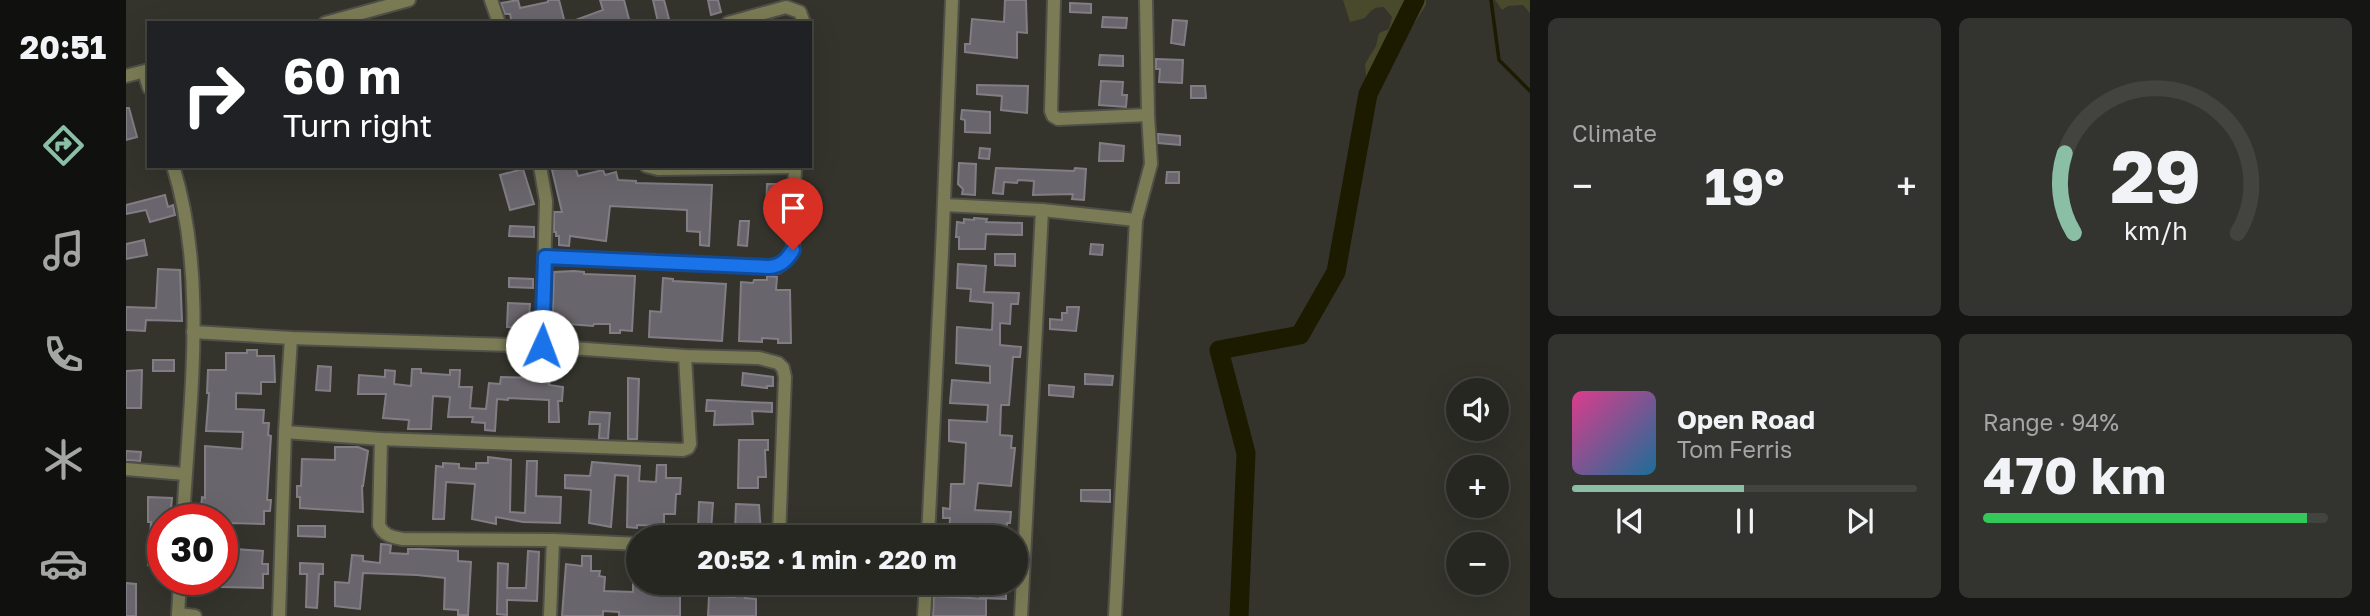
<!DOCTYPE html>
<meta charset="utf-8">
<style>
body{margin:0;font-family:"Golos Text",sans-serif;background:#33332f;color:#f1f3f6;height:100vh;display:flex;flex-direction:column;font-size:26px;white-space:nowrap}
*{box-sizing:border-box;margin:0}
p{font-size:23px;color:#a4a5a5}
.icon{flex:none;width:38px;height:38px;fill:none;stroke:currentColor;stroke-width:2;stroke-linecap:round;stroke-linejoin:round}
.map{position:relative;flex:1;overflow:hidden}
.side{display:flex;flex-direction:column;gap:18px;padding:18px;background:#151513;width:840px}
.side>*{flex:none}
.hud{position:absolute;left:21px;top:21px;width:665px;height:147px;border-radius:0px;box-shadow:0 7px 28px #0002,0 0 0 2px #434440;background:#202124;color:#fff;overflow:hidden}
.buttons{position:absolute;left:1320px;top:378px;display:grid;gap:14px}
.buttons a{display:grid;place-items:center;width:63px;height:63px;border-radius:50%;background:#272722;box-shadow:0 7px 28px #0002,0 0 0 2px #434440;font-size:35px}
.speed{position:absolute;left:21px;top:504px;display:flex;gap:14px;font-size:35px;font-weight:700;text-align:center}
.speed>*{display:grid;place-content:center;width:91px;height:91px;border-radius:50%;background:#272722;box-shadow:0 7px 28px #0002,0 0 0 2px #434440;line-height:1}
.speed .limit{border:10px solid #d22;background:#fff;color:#111}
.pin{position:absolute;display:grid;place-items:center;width:60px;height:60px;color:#fff;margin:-72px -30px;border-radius:50% 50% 50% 0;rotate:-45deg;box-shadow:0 0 7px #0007}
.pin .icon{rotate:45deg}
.me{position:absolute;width:77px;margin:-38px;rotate:2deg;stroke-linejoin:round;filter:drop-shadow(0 0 5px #0008)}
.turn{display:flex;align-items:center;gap:24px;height:147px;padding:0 21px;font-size:32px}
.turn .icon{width:91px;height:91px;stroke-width:2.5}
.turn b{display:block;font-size:49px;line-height:60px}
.big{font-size:52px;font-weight:700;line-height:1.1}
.side .card{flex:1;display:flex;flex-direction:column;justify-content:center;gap:10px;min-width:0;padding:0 24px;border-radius:10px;background:#33332f}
.side .dial{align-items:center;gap:0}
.dial svg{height:182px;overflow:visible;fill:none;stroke:#434440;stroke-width:7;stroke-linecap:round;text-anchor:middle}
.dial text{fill:#f1f3f6;stroke:none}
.song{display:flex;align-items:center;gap:21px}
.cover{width:84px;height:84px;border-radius:10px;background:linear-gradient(135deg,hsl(330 70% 55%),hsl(200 70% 35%))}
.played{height:7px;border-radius:4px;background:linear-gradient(90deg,#8abfa5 50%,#434440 50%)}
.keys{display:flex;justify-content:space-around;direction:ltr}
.heat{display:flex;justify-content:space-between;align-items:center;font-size:38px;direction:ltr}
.charge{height:10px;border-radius:5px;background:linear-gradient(90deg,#34c759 94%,#434440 0)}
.side .tiles{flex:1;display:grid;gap:18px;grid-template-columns:repeat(2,1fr)}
.trip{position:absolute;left:500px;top:525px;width:402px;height:70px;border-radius:35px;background:#272722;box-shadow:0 7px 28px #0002,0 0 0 2px #434440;font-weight:700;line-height:70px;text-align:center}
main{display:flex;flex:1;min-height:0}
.menu{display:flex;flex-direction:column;width:126px;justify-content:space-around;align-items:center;background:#10100e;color:#a4a5a5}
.menu .icon{width:49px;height:49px}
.menu .selected{color:#8abfa5}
.menu b{font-size:32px;color:#f1f3f6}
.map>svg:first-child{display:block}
</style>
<main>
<nav class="menu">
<b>20:51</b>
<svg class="icon selected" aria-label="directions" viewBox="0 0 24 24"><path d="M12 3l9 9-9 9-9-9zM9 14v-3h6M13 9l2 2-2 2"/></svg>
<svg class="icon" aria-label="music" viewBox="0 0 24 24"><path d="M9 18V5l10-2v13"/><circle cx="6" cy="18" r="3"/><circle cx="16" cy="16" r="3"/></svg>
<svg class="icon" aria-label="phone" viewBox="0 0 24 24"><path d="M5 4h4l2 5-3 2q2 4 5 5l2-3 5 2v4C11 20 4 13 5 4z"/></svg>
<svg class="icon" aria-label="climate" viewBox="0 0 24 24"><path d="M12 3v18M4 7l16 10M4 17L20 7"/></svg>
<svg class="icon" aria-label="car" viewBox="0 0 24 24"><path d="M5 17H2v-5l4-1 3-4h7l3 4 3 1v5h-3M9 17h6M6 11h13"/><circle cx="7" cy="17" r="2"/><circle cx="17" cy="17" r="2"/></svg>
</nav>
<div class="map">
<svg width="1404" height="616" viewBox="0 0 1404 616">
<rect width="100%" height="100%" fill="#34342d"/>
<g fill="#49492b">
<path d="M1217,0h83v5l-58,89 -3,-30 11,-18 3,-13 10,-4 3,-12 -8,-10c-10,0 -13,3 -19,11l-15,4z"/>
<path d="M1369,0h35v13l-7,-8 -15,1 -6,4z"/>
</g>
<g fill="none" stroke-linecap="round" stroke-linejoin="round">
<path stroke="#1c1b00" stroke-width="3.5" d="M1365,0l8,60 31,31"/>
<path stroke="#1c1b00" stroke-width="19" d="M1113,616l7,-163 -27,-103 81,-15 36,-63 32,-178 47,-94"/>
</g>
<g fill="#69656c" stroke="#827d84" stroke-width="2">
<path d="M392,0l2,8 28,-6v-2h11l6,23h-53l-2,-9h-5l-4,-11z"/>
<path d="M474,0h24l6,23h-57v-2l30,-11z"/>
<path d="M527,0h11l5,19 -11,3z"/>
<path d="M582,0h10l3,12 -10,3z"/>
<path d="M879,0h21l1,33 -10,-1v26l-52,-6v-8h5l2,-25 32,3z"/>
<path d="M944,3l21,1v9l-21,-1z"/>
<path d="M977,17l24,1 -1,10 -24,-1z"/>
<path d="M1047,20l14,1 -3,24 -13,-2z"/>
<path d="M974,55l23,1v10l-24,-1z"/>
<path d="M1030,59l27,1 -1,23 -23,-1 1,-13h-4z"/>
<path d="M975,81l22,1 -1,13h5l-1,12 -27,-2z"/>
<path d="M851,85l51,1 -1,27 -26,-3 1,-14 -25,-2z"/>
<path d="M1065,86h14l1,12h-15z"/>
<path d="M0,108h3l8,29 -11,3z"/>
<path d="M836,110l28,2v21l-25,-1v-12l-4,-1z"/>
<path d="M1032,134l22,2v9l-22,-2z"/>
<path d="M974,143l24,3 -1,15h-24z"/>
<path d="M854,148l10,1 -1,10 -10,-1z"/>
<path d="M833,163l17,1 -1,31 -13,-1 1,-5 -5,-5z"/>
<path d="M440,166h9l3,10 25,-6 2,5 11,-3 2,8 18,1v2l76,2 -3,61 -9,-1v-13l-13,-1v-21l-77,-4 -4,35 -36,-5 -1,10 -10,-1v-9h-3v-4h-2v-20h8l-10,-42z"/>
<path d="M870,168l78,3 1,-3 11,1 -2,31 -12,-1 1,-5 -40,1 1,-14 -16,-1 -1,3 -13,-1 -1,12 -10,-1z"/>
<path d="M397,169l11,35 -24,6 -10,-35z"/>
<path d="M1041,172h12v11h-13z"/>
<path d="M641,184h13v33l-14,-2z"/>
<path d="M39,195l3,12 5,-2 2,10 -25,7 -4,-12 -20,4v-9z"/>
<path d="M848,218l13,1 -1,3 36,1v12l-36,-1 -1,15h-26v-12h-3l1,-15 7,1v-4l10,1z"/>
<path d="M614,221h9l-2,25 -9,-1z"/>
<path d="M384,226l24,1v10l-25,-1z"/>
<path d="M18,240l3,15 -21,4v-15z"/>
<path d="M965,244l12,1 -1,10 -12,-1z"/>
<path d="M869,254h20v12l-20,-1z"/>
<path d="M832,264l28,2 -2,26 35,1 -1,11h-7l-1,20 -10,-1v22l21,2 -1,10h-7l-4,48h-8l-1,30 12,1 -1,12h4l-4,38 -33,-3 -3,27 36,2 -1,11h-3l-1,14h-57l1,-19h-7v-10l7,1 1,-25h13l2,-41 -17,-2v-21l38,2 1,-17 -38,-2 2,-23 38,3v-17l-34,-3 1,-36 35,3 1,-27 -23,-2 1,-12 -14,-1z"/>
<path d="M32,269l22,1 2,51 -36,-1 -1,11 -19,-1v-23l30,1z"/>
<path d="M448,271l10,1v2l51,2 -3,55 -12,-1v3h-10v-9h-16l-1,2 -25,-2 -1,14 -15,-1 2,-65z"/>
<path d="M641,276l10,1 -1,13h14l1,53h-13v-4l-16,-1v4l-23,-1 2,-59 12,1 1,-3h13z"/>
<path d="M383,278l24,1v9l-24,-1z"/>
<path d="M537,278l10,1v2l53,3 -4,57 -73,-4 1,-26 11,1z"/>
<path d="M382,303l22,1 -2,24 -21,-1z"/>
<path d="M941,307h12l-3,24 -26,-2v-10l12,1v-7h5z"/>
<path d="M121,350h10v6h17l1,26h-14v12l-25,-1v16l28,1 -1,13h6l-1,12 3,1 -4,64h4l-1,11h-6v13l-33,-1 -1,21h-8v-24h-22l2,-23 3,1v-52l37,3 1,-17 -37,-1 3,-38h-2l1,-23h18v-17h21z"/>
<rect x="27" y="360" width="21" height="11"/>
<path d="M192,366l13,1 -1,24 -14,-1z"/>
<path d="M286,369h9v4l29,2v-5h10l-1,17h13l-2,21 16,1 3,-26 11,1 1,-7 49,1 -1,7 14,2 -1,14h-4l1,21h-10v-22l-41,-2v2l-11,-1 -2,32 -10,-1v-7l-13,-1 1,-5h-25l2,-20 -17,-1 -2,33h-23l1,-9 -26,-2 3,-24h-28l1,-19 26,2v-7l10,1 -1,13 17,2z"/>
<path d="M16,370l-1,38h-15v-37z"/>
<path d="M617,373l30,4v9h-6v2l-25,-3z"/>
<path d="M959,374l28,2 -1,9 -27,-1z"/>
<path d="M502,378l11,1 -2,60h-9z"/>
<path d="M923,385l25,2 -1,10 -24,-2z"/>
<path d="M581,400l65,3v9l-20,-1 1,13 -39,1 1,-14h-9z"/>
<path d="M464,412l20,1 -2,26 -9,-1 1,-14h-11z"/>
<path d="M613,440h29v10h-3l1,27h-8v11h-20z"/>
<path d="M209,447h23l10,4 -5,35h-1l1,26 -63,-4v-11h-3v-11h4l1,-27 33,1z"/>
<path d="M0,451l15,1 -1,9 -14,-1z"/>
<path d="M362,457l23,3 -1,52 15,1 2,-52h10l-1,35 25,1 -1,26 -37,-1 -27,-5v7l-24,-5 3,-35 -29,-2 -2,37h-11l3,-53 7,1v-4l16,1v4l17,1v-6h12z"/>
<path d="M466,462l48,4 -1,15 17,1 1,-17h9v13h15l-1,16h-4l-1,20h-11v12l-27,-1v3l-10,-1 1,-51 -13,-1 -4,52 -22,-4 2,-33 -26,-2v-13l25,1z"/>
<path d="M955,490h29v12l-29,-1z"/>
<path d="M22,497l24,1 -2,22h-7v46l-15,-1 3,-43h-3z"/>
<path d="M573,502l14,1 -2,27h-13z"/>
<path d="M610,504l23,1 2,28 -26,-2z"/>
<path d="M172,526h27v11l-27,-1z"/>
<path d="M255,544l10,1 -1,8 18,1v-5h13l37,2v10l13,1 -3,53h-10v-5l-14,-1 1,-31 -28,-3 -54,-2 -3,36 -25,-3v-24l14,1 3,-28 11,1v5l17,2z"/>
<path d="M96,548l41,3 -1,13h6v10h-5v14l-41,-1z"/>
<path d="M402,551l11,1 -2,49 -30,-1v15l-10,-1 1,-51 10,1 -1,24h19z"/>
<path d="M456,556h9v15h9l-1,5 6,1 -1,14 29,1v-9h34l-1,12 14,1v20h-61v-4l-16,-1v5h-41l4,-52 16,2z"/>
<path d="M174,563l23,1v10h-4l-2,34 -11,-1 1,-33h-7z"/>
<path d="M0,583l10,1v32h-10z"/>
<path d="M610,583h10l-1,15 11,1v17h-48l1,-20 26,1z"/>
<path d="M854,587l26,2v10l-26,-1z"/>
<path d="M808,596l52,3v17h-53z"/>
</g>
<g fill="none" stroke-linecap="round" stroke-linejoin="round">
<g stroke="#505049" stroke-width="16">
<g id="minor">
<path d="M365,0l8,23"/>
<path d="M928,0l-3,111 2,5 5,3 90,-4"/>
<path d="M199,23l84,-23"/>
<path d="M602,23l58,-16 14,5 4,11"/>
<path d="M18,72l5,16"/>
<path d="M0,76l23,-6"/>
<path d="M47,166c35,111 16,239 10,354"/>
<path d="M414,166l6,35 -4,145"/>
<path d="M520,166l12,3 137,-2"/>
<path d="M818,205l98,5 -21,406"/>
<path d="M916,210l94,10"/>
<path d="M419,257l232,10 12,-10 4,-7 2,-84"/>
<path d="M67,332l98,6 251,8 143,10 74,2 19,5 5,5 2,9 -6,160"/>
<path d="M165,338l-6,94 96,7 302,11 5,-2 2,-4 -5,-88"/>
<path d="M255,439l-2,86c5,11 13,12 24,14l150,1 86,4"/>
<path d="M0,469l59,5"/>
<path d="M802,537l14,-286 10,-251"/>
<path d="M52,614l17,2"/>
<path d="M52,616l2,-37"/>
<path d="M153,616l6,-184"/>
<path d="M424,616l3,-76"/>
<path d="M798,616l2,-33"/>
<path d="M989,616l21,-396 15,-56 -3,-49 -2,-115"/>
</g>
</g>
<use href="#minor" stroke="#7b7c56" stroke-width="12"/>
</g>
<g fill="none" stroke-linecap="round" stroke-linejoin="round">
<g stroke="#114b97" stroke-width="18">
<path id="route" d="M416,346l3,-89 224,10c12,-1 18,-7 24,-17"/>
</g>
<use href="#route" stroke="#1a73e8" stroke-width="12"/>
</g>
</svg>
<div class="buttons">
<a><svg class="icon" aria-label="sound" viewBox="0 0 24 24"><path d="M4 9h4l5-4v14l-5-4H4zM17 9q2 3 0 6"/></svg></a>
<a>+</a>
<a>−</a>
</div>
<div class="speed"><div class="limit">30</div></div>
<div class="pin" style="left:667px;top:250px;background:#d93025"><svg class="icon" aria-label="arrive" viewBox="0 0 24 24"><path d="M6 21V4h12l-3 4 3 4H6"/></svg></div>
<svg class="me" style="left:416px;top:346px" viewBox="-20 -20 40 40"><circle r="19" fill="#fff"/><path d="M0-13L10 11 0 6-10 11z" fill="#1a73e8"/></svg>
<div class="trip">20:52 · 1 min · 220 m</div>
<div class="hud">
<div class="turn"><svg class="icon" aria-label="right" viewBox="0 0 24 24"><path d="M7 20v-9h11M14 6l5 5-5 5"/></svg><div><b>60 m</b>Turn right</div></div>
</div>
</div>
<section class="side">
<div class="tiles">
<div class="card"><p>Climate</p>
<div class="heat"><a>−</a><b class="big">19°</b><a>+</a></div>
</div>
<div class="card dial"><svg viewBox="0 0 100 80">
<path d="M14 69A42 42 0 1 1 86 69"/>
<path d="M14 69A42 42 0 0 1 10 34" stroke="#8abfa5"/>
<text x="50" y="56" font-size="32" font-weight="700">29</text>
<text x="50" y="72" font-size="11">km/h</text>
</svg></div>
<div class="card">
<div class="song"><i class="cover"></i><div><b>Open Road</b><p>Tom Ferris</p></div></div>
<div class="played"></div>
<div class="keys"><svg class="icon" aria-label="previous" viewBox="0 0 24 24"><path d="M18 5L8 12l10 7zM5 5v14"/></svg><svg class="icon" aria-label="pause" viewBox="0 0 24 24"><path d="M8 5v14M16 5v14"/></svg><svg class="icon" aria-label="next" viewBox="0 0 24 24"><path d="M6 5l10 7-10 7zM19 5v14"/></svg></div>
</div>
<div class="card"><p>Range · 94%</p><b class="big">470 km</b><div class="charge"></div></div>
</div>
</section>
</main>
